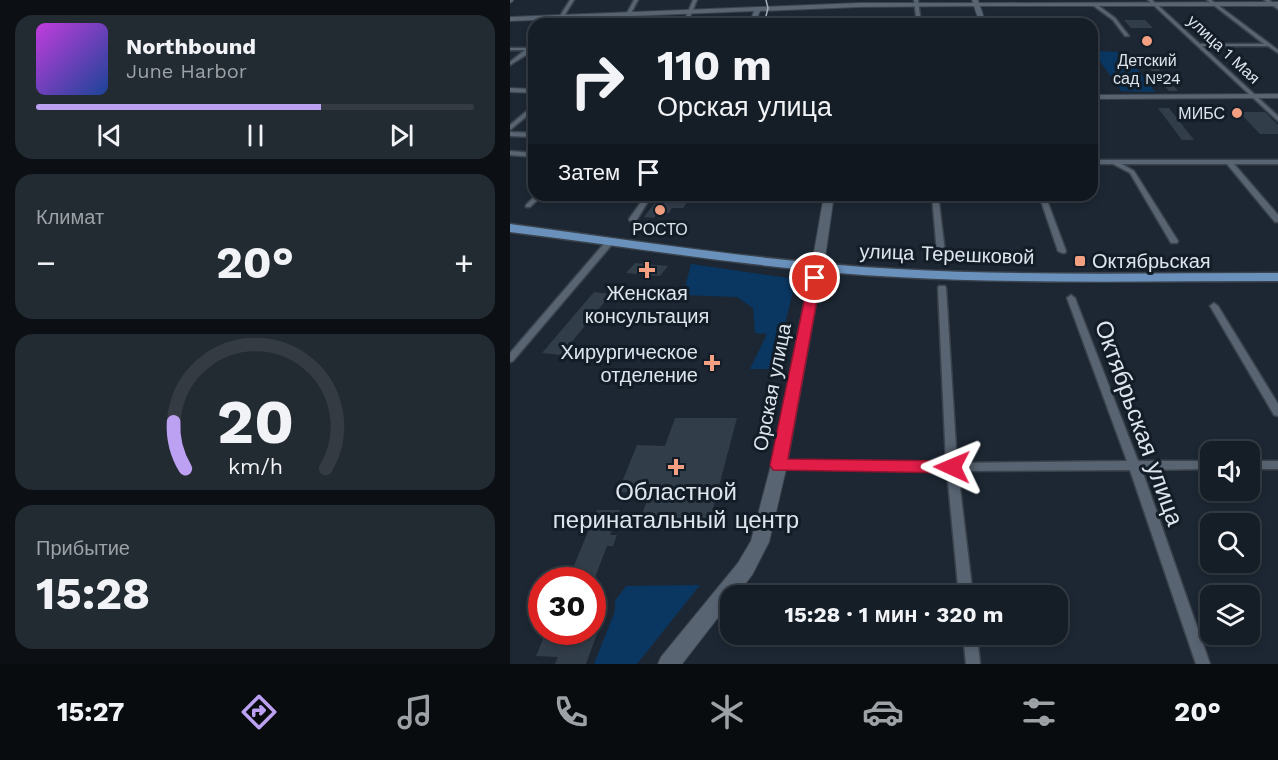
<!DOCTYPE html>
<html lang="ru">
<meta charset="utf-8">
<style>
body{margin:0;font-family:"Work Sans",sans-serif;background:#222a32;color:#f1f3f6;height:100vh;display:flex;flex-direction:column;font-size:22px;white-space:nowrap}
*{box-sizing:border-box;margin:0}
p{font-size:20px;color:#9da2a7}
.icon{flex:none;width:33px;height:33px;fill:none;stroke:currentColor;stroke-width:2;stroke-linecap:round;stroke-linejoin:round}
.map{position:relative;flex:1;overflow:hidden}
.sheet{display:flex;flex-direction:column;gap:15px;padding:15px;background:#0c1015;width:510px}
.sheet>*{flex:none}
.top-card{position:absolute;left:18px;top:18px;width:570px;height:183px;border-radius:18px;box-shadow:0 3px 9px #0003,0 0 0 2px #343b43;background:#151d26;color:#f1f3f6;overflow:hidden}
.buttons{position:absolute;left:690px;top:441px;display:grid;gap:12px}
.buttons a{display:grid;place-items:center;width:60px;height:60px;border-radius:12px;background:#151d26;box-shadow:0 3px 9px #0003,0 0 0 2px #343b43;font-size:30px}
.speed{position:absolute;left:18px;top:567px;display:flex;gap:12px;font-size:30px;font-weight:700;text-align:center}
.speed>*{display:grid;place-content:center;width:78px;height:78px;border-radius:50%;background:#151d26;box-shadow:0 3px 9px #0003,0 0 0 2px #343b43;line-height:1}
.speed .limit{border:9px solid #d22;background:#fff;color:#111}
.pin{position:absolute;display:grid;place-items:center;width:51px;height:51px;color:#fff;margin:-26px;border:3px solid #fff;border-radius:50%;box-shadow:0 2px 6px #0007}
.me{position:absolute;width:66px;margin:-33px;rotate:271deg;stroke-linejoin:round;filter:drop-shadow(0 0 4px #0008)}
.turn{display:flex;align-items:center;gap:21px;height:126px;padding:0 30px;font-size:27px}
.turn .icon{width:78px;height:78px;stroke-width:2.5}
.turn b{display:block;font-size:42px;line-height:51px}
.then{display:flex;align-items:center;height:57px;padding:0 30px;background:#0003;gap:12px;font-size:22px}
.big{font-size:45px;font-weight:700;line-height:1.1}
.sheet .widget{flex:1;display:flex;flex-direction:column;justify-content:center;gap:9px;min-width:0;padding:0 21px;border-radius:18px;background:#222a32}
.sheet .dial{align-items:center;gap:0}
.dial svg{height:156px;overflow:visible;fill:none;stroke:#343b43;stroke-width:7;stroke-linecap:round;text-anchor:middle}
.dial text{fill:#f1f3f6;stroke:none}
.song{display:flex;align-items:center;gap:18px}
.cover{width:72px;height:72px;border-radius:9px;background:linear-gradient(135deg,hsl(290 70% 55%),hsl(220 70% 35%))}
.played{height:6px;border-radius:3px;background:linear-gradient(90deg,#bca0f2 65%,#343b43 65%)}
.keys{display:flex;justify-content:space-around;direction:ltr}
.heat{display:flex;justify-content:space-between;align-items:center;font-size:33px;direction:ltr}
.trip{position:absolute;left:210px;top:585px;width:348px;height:60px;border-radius:18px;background:#151d26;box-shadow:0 3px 9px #0003,0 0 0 2px #343b43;font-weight:700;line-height:60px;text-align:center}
.menu{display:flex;height:96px;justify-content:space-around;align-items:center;background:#080c0f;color:#9da2a7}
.menu .icon{width:42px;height:42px}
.menu .on{color:#bca0f2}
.menu b{font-size:27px;color:#f1f3f6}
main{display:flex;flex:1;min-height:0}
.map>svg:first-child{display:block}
</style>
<main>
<section class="sheet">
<div class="widget">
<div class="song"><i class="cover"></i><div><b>Northbound</b><p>June Harbor</p></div></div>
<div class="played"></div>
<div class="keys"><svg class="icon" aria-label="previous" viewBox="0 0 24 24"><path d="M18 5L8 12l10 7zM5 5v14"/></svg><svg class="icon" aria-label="pause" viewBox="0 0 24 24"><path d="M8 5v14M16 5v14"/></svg><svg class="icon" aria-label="next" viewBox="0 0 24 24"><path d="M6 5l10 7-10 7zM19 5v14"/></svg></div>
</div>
<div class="widget"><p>Климат</p>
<div class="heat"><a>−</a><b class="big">20°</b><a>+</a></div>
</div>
<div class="widget dial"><svg viewBox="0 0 100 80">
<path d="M14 69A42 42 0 1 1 86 69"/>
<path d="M14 69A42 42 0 0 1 8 45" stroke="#bca0f2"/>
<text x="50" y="56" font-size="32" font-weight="700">20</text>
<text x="50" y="72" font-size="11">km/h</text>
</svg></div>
<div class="widget"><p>Прибытие</p><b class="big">15:28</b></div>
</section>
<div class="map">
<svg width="768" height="664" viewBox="0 0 768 664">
<rect width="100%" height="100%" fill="#1c2733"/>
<g fill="#0a3761">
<path d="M582,51l32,1 31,40 -34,-1 -21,-30 -8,-1z"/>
<path d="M181,264l105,15 -22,90h-24l17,-35 -12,-1 -2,-25 -16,-11 -54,-2z"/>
<path d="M190,585l-63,79h-43l21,-53v-10l11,-15z"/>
</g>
<g fill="#323d4a">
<path d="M614,20h21l8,8h-22z"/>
<path d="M636,54l32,37h-9l-28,-33z"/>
<path d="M648,108h11l25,32h-12z"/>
<path d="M729,112h26l13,13v9h-18z"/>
<path d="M160,195h22l-9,13h-11l-3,5 -11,-1 -4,6 -10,-1 10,-13h10z"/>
<path d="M125,263l33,3 -8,10 -34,-3z"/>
<path d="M84,292l17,2 -50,61 -19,-2z"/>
<path d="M165,418h62l-28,106 -70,-2 13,-34h-24l-1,4h-9l19,-47 28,1z"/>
<path d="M87,510h23l-10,25h7l-4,11h-6l-13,34h-26z"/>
<path d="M82,622l9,1 -15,41h-31l3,-7 -22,-1 10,-24h46z"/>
</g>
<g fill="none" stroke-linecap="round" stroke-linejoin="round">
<g stroke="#3a424c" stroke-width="3">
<g id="street">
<path d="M60,0h4l-15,24h-4z"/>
<path d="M124,0h4l-13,24h-4z"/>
<path d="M183,0h4l-10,24h-4z"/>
<path d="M404,0h4l3,24h-4z"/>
<path d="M638,0h4l48,44h64l-57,-44h4l67,50v3l-10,-7h-66l76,70v5z"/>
<path d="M754,0h5l9,6v3z"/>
<path d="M584,4h2l19,14 14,18h-4l-12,-16 -19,-14z"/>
<path d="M24,45v5l-24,15v-3l15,-12h-15v-2h19z"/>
<path d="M24,105v5l-24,20v-5z"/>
<path d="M0,132l24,1v4l-24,-1z"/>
<path d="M0,151l24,2v4l-24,-2z"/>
<path d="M582,160h186v4h-44l44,51v7h-3l-48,-58h-105l12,7 44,70 -1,2h-6l-41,-70 -17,-9h-21z"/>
<path d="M26,195h7l-13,12h-4v-2z"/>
<path d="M136,195h6l-16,26h-6l-1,-2z"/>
<path d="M422,195h6l7,57 8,7 -1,2h-6l-9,-8z"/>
<path d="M529,195h6l21,56 -1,2h-3l-4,-2z"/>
<path d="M98,239h6l1,2 -102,120 -3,1v-9z"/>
<path d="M429,286h6l1,2 11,175 170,-2 -60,-163 4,-3 4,3 63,163h72v8l-68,1 68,194h-14l-66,-194 -172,1 15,125h-14l-12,-125 -168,-2 -4,-1 -2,-3 2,-3 4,-1 167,2 -8,-175z"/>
<path d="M704,303l4,3 60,98v12l-4,-1 -64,-109z"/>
<rect x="740" y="461" width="28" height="8"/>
<path d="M453,634h14l3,30h-14z"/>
</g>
</g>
<g stroke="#3a424c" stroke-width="2">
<g id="secondary">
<path d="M0,0h3v1l-3,2z"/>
<path d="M462,0h6l1,3 299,-1v4h-298l6,18h-6l-6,-18 -115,1 -99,4 -5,13h-6l5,-13 -244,10v-4l349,-14h114z"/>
<path d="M0,88l24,1v4l-24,-1z"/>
<path d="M768,94v4l-186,1v-4z"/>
<path d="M314,195h10l-9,63 -6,4 -6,-4z"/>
<path d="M307,263l6,4 -36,198 -18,77 -17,33 -16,21h-6v6l-48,62h-24l3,-7 77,-94 13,-22 20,-76 40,-198z"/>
</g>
</g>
<g stroke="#3a424c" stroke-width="3">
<path id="primary" d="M0,224c129,17 257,38 387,45 127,7 254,4 381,4v8c-127,0 -254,3 -381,-4 -130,-7 -258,-29 -387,-45z"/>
</g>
<use href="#street" fill="#586472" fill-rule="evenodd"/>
<use href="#secondary" fill="#586472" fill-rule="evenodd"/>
<use href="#primary" fill="#6991bc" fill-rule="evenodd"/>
<path stroke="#a5adb6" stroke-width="1.5" d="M256,0l2,8 -2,8"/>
</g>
<path fill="#e11d48" stroke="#92132f" stroke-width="1.5" d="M305,274l6,4 -33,181 164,2 6,1 2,5 -2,4 -6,2 -179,-3 -3,-5 39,-187z"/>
<g fill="#f2a081" stroke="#131d28" stroke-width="2">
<circle cx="637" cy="41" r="6"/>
<circle cx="727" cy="113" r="6"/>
<circle cx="150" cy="210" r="6"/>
<rect x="564" y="255" width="12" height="12" rx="3"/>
<path d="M134 261h6v6h6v6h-6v6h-6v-6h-6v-6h6z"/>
<path d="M199 354h6v6h6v6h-6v6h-6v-6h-6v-6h6z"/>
<path d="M163 458h6v6h6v6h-6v6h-6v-6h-6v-6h6z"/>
</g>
<g text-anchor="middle" stroke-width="6" stroke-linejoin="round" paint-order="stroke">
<g font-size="16" fill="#dde4ec" stroke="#131d28">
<text transform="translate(714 49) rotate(43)" y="6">улица 1 Мая</text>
</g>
<g font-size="16" fill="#dde4ec" stroke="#131d28">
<text x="637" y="66">Детский<tspan x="637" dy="18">сад №24</tspan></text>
<text x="715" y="119" text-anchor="end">МИБС</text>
<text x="150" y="235">РОСТО</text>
</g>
<g font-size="20" fill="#dde4ec" stroke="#131d28">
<text transform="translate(437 254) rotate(2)" y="7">улица Терешковой</text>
<text transform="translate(262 387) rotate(-79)" y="7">Орская улица</text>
</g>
<g font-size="20" fill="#dde4ec" stroke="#131d28" text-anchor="start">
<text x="582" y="268">Октябрьская</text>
<text x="137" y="300" text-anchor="middle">Женская<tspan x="137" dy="23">консультация</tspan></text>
<text x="188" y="359" text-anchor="end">Хирургическое<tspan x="188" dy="23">отделение</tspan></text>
</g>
<g font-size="24" fill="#dde4ec" stroke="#131d28">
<text transform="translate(629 423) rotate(70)" y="8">Октябрьская улица</text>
</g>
<g font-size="24" fill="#dde4ec" stroke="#131d28">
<text x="166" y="500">Областной<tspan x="166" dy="28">перинатальный центр</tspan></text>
</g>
</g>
</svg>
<div class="buttons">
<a><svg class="icon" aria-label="sound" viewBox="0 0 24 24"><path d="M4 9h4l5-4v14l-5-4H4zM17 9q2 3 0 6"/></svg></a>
<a><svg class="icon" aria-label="search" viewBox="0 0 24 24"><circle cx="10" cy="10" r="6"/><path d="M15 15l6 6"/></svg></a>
<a><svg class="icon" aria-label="layers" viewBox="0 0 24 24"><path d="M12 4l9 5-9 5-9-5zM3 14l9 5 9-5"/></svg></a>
</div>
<div class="speed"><div class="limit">30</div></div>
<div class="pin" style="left:305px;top:278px;background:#d93025"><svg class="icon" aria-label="arrive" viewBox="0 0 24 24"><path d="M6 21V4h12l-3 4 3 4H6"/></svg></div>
<svg class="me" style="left:442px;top:467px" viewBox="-20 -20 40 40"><path d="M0-17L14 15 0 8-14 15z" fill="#e11d48" stroke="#fff" stroke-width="4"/></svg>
<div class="trip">15:28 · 1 мин · 320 m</div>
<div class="top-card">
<div class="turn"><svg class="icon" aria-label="right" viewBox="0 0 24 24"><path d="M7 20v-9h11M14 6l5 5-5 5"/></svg><div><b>110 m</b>Орская улица</div></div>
<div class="then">Затем<svg class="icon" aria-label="arrive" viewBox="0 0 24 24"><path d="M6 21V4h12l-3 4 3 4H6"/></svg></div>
</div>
</div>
</main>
<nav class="menu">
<b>15:27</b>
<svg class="icon on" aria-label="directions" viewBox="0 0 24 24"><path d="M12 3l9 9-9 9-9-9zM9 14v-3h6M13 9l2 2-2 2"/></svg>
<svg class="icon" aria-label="music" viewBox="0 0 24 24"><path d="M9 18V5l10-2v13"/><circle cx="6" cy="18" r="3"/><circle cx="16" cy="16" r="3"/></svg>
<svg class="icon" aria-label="phone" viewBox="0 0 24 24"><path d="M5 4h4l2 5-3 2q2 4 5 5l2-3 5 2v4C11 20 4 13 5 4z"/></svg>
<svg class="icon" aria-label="climate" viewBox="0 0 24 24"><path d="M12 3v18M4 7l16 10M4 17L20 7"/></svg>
<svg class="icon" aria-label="car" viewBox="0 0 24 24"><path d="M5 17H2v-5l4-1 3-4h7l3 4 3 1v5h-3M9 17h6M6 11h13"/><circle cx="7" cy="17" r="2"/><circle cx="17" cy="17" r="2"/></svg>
<svg class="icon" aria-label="filters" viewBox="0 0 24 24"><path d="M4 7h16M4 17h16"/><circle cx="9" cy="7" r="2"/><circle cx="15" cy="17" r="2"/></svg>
<b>20°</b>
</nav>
